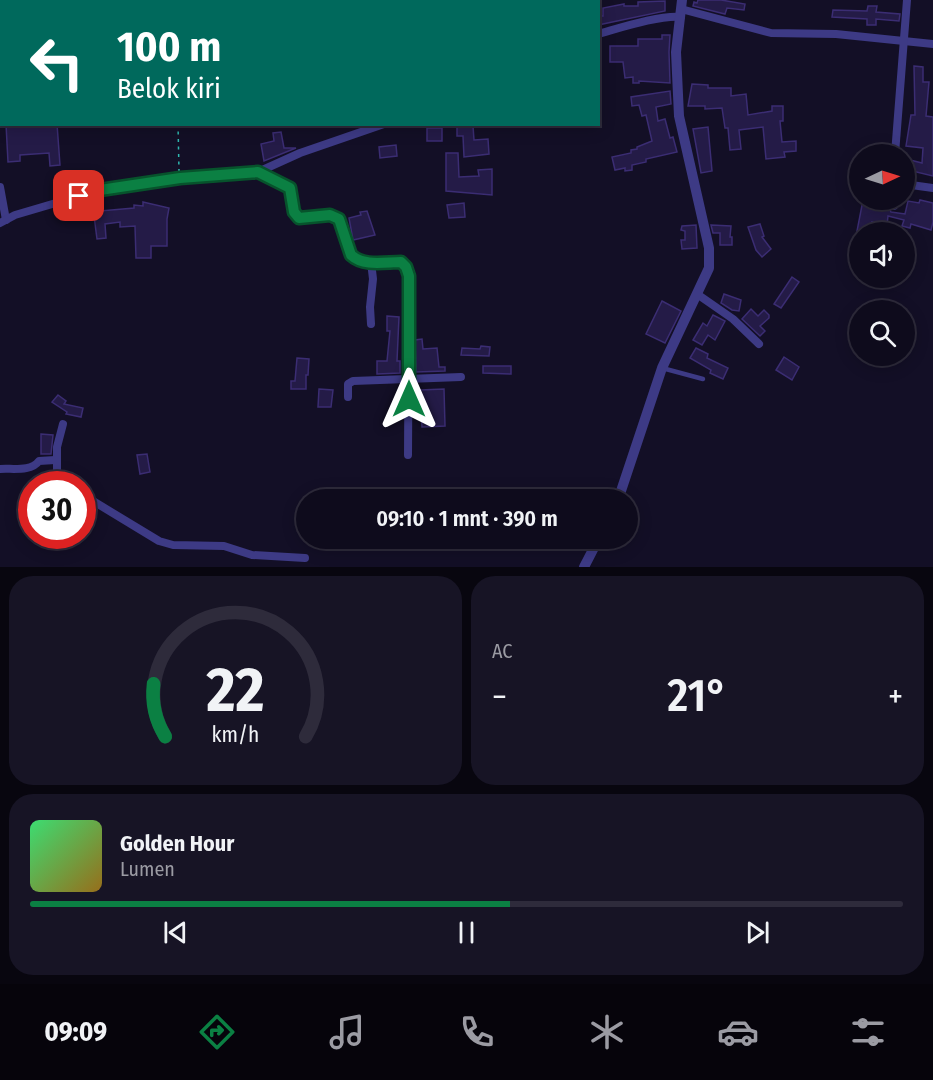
<!DOCTYPE html>
<html lang="id">
<meta charset="utf-8">
<style>
body{margin:0;font-family:"Fira Sans Condensed",sans-serif;background:#171425;color:#f1f3f6;height:100vh;display:flex;flex-direction:column;font-size:22px;white-space:nowrap}
*{box-sizing:border-box;margin:0}
p{font-size:20px;color:#9b9ba3}
.icon{flex:none;width:33px;height:33px;fill:none;stroke:currentColor;stroke-width:2;stroke-linecap:round;stroke-linejoin:round}
.map{position:relative;height:567px;overflow:hidden}
.details{display:flex;flex-direction:column;gap:9px;padding:9px;background:#08060f;flex:1}
.details>*{flex:none}
.hud{position:absolute;left:0px;top:0px;width:600px;height:126px;box-shadow:0 3px 15px #0003,0 0 0 2px #2e2b3b;background:#00695c;color:#fff;overflow:hidden}
.needle{width:39px;rotate:86deg}
.tools{position:absolute;left:849px;top:144px;display:grid;gap:12px}
.tools a{display:grid;place-items:center;width:66px;height:66px;border-radius:50%;background:#0e0b1c;box-shadow:0 3px 15px #0003,0 0 0 2px #2e2b3b;font-size:30px}
.speed{position:absolute;left:18px;top:471px;display:flex;gap:12px;font-size:30px;font-weight:700;text-align:center}
.speed>*{display:grid;place-content:center;width:78px;height:78px;border-radius:50%;background:#0e0b1c;box-shadow:0 3px 15px #0003,0 0 0 2px #2e2b3b;line-height:1}
.speed .limit{border:9px solid #d22;background:#fff;color:#111}
.pin{position:absolute;display:grid;place-items:center;width:51px;height:51px;color:#fff;margin:-26px;border-radius:12px;box-shadow:0 3px 9px #0006}
.me{position:absolute;width:66px;margin:-33px;rotate:0deg;stroke-linejoin:round;filter:drop-shadow(0 0 4px #0008)}
.turn{display:flex;align-items:center;gap:21px;height:126px;padding:0 18px;font-size:27px}
.turn .icon{width:78px;height:78px;stroke-width:2.5}
.turn b{display:block;font-size:42px;line-height:51px}
.big{font-size:45px;font-weight:600;line-height:1.1}
.details .widget{flex:1;display:flex;flex-direction:column;justify-content:center;gap:9px;min-width:0;padding:0 21px;border-radius:24px;background:#171425}
.details .dial{align-items:center;gap:0}
.dial svg{height:156px;overflow:visible;fill:none;stroke:#2e2b3b;stroke-width:7;stroke-linecap:round;text-anchor:middle}
.dial text{fill:#f1f3f6;stroke:none}
.song{display:flex;align-items:center;gap:18px}
.cover{width:72px;height:72px;border-radius:9px;background:linear-gradient(135deg,hsl(140 70% 55%),hsl(40 70% 35%))}
.played{height:6px;border-radius:3px;background:linear-gradient(90deg,#0b8043 55%,#2e2b3b 55%)}
.keys{display:flex;justify-content:space-around;direction:ltr}
.heat{display:flex;justify-content:space-between;align-items:center;font-size:33px;direction:ltr}
.details .tiles{flex:1;display:grid;gap:9px;grid-template-columns:1fr 1fr}
.widget:last-child{grid-column:span 2}
.trip{position:absolute;left:296px;top:489px;width:342px;height:60px;border-radius:30px;background:#0e0b1c;box-shadow:0 3px 15px #0003,0 0 0 2px #2e2b3b;font-weight:600;line-height:60px;text-align:center}
.tabs{display:flex;height:96px;justify-content:space-around;align-items:center;background:#06040b;color:#9b9ba3}
.tabs .icon{width:42px;height:42px}
.tabs .current{color:#0b8043}
.tabs b{font-size:27px;color:#f1f3f6}
.map>svg:first-child{display:block}
</style>
<div class="map">
<svg width="933" height="567" viewBox="0 0 933 567">
<rect width="100%" height="100%" fill="#130f26"/>
<g fill="#241b47" stroke="#3b2d73" stroke-width="1.5">
<path d="M698,0h23l24,4 -1,6 -17,-2 -2,6 -32,-8 1,-4 3,1z"/>
<path d="M665,1v10l-67,14v-9h5v-8l21,-4v2h14v-4z"/>
<path d="M868,6h9l-1,6 24,2 -1,7 -23,-2v6h-9v-6l-35,-2 1,-7 34,1z"/>
<path d="M662,35h8l-1,17 1,31 -31,-2v2h-6v-6l-8,1 -2,-16h-13v-16h28v-7h24z"/>
<path d="M914,66l9,1v15h6l-3,34 7,1v59l-25,-6 2,-10 12,3 1,-15 -17,-2 5,-31h4z"/>
<path d="M692,84l16,1v3h23v8l15,-2 2,21 24,-4v-5h11v15h-3l2,21 14,-1v10l-12,1 1,5 -19,2 -3,-32 -24,3 2,19 -11,1 -2,-22h-3l-3,-20 -17,1v-3h-17z"/>
<path d="M670,91l1,13 -15,3 2,14 7,-2 5,19 3,-1 4,15 -31,7v3l-14,3v5l-7,1v-3l-10,2 -3,-13 19,-4v-3l6,-1v-2l15,-6 -6,-26 -4,1 -3,-11 -7,1 -1,-9z"/>
<path d="M6,124h51l3,41 -10,1 -1,-13 -29,2v6l-12,1z"/>
<path d="M473,126l1,14 14,-1 1,15 -25,3 -1,-21h-6v-9z"/>
<path d="M708,127l4,44 -11,2 -8,-44z"/>
<rect x="427" y="128" width="15" height="13"/>
<path d="M281,132l3,16h12l-32,13 -3,-17 13,-3 -1,-8z"/>
<path d="M396,145l1,11 -17,2 -1,-11z"/>
<path d="M446,153h12l1,24 20,-1 -1,-6 14,-1v26l-46,-4z"/>
<path d="M863,200h13v1l11,2 4,9 14,2 3,-13 11,2 1,-3 13,3v19l-2,8 -20,-6 -1,4 -8,-2 2,-6 -16,-4 -1,9 -15,-3 -2,10 -13,-1z"/>
<path d="M143,202l26,6 -2,11v27h-16v12h-15l-1,-32 -15,1v-5l-15,2 1,14 -9,1 -4,-31h7v3l34,-3v-3l9,1z"/>
<path d="M464,203l1,14 -16,1 -2,-13z"/>
<path d="M367,211l8,24 -22,5 -4,-22 12,-3 -1,-3z"/>
<path d="M760,224l4,12 -2,1 9,12 -9,8 -6,-7 -8,-23z"/>
<path d="M696,225l1,23 -15,1 -1,-9h4v-9l-4,-1 1,-4z"/>
<path d="M711,225l20,1 -1,11h2v8h-12v-12h-7z"/>
<path d="M792,277l7,5 -18,26 -7,-4z"/>
<path d="M724,294l17,6 -2,11 -7,-1 -11,-7z"/>
<path d="M662,301l19,10 -16,32 -19,-9z"/>
<path d="M751,309l7,7 6,-6 5,5v3l-9,8 5,5 -5,5 -18,-17z"/>
<path d="M713,315l12,6 -10,19 -7,-5 -6,10 -9,-5 10,-17 4,3z"/>
<path d="M387,316l12,1 -2,44h3v12l-23,1v-13h10l3,-30h-3z"/>
<path d="M422,339l1,10 14,-1 2,19h6v4l-29,1 -1,-32z"/>
<path d="M481,346l9,1 -1,9 -28,-1 1,-7 18,1z"/>
<path d="M696,348l12,6 -1,4 21,10 -5,11 -13,-6 1,-3 -21,-12z"/>
<path d="M784,357l15,10 -7,13 -16,-10z"/>
<path d="M297,358l12,1 -1,16h-2v14h-15v-8h4z"/>
<path d="M483,366h28v8l-28,-1z"/>
<path d="M319,389l14,1 -2,17h-13z"/>
<path d="M444,389l1,37 -23,1 -2,-37z"/>
<path d="M58,395l8,6 -2,3 19,4 -2,9 -15,-3 1,-2 -15,-10z"/>
<path d="M41,434l12,1 -2,19h-10z"/>
<path d="M147,454l3,18 -10,2 -3,-19z"/>
</g>
<g fill="none" stroke-linecap="round" stroke-linejoin="round">
<g stroke="#2fb8b0" stroke-width="1.5" stroke-dasharray="3 4.5" stroke-linecap="butt">
<path d="M125,0l2,2"/>
<path d="M189,2l1,-2"/>
<path d="M178,124l1,47"/>
</g>
<path stroke="#3d3a85" stroke-width="4.5" d="M662,368l41,11"/>
<g stroke="#3d3a85" stroke-width="8">
<path d="M394,2l1,-2"/>
<path d="M681,9l90,24 65,1 97,10"/>
<path d="M598,34c22,-6 61,-19 83,-17"/>
<path d="M895,154l12,-154"/>
<path d="M258,172l31,16 5,24 5,6 31,-3 9,4 12,36c13,12 34,7 50,7l5,5 3,9 -1,179"/>
<path d="M904,184l29,4"/>
<path d="M0,187l6,33"/>
<path d="M893,200l1,6"/>
<path d="M0,223l15,-8 85,-25 80,-12 78,-6 42,-19 84,-29"/>
<path d="M697,294l36,25 26,25"/>
<path d="M371,324l-1,-17 3,-28 -2,-17"/>
<path d="M348,397v-13l5,-3 108,-4"/>
<path d="M0,469c12,-1 31,3 39,-8l16,-1"/>
<path d="M57,484v-37l6,-23"/>
<path d="M82,497l6,1 71,43 14,4 51,1 28,9 53,3"/>
</g>
<g stroke="#3d3a85" stroke-width="10">
<path d="M618,500l44,-132 47,-100v-20l-30,-132 -3,-64 6,-52"/>
<path d="M584,567l15,-29"/>
</g>
</g>
<g fill="none" stroke-linecap="round" stroke-linejoin="round">
<g stroke="#07532c" stroke-width="15">
<path id="route" d="M79,196l21,-6 80,-12 78,-6 32,16 4,24 5,6 31,-3 9,4 12,36c13,12 34,7 50,7l5,5 3,9v123"/>
</g>
<use href="#route" stroke="#0b8043" stroke-width="10"/>
</g>
</svg>
<div class="tools">
<a><svg class="needle" viewBox="-14 -14 28 28"><path d="M0-13l5 13h-10z" fill="#e53935"/><path d="M0 13l5-13h-10z" fill="#9b9ba3"/></svg></a>
<a><svg class="icon" aria-label="sound" viewBox="0 0 24 24"><path d="M4 9h4l5-4v14l-5-4H4zM17 9q2 3 0 6"/></svg></a>
<a><svg class="icon" aria-label="search" viewBox="0 0 24 24"><circle cx="10" cy="10" r="6"/><path d="M15 15l6 6"/></svg></a>
</div>
<div class="speed"><div class="limit">30</div></div>
<div class="pin" style="left:79px;top:196px;background:#d93025"><svg class="icon" aria-label="arrive" viewBox="0 0 24 24"><path d="M6 21V4h12l-3 4 3 4H6"/></svg></div>
<svg class="me" style="left:409px;top:399px" viewBox="-20 -20 40 40"><path d="M0-17L14 15 0 8-14 15z" fill="#0b8043" stroke="#fff" stroke-width="4"/></svg>
<div class="trip">09:10 · 1 mnt · 390 m</div>
<div class="hud">
<div class="turn"><svg class="icon" aria-label="left" viewBox="0 0 24 24"><path d="M17 20v-9H6M10 6l-5 5 5 5"/></svg><div><b>100 m</b>Belok kiri</div></div>
</div>
</div>
<section class="details">
<div class="tiles">
<div class="widget dial"><svg viewBox="0 0 100 80">
<path d="M14 69A42 42 0 1 1 86 69"/>
<path d="M14 69A42 42 0 0 1 8 42" stroke="#0b8043"/>
<text x="50" y="56" font-size="32" font-weight="700">22</text>
<text x="50" y="72" font-size="11">km/h</text>
</svg></div>
<div class="widget"><p>AC</p>
<div class="heat"><a>−</a><b class="big">21°</b><a>+</a></div>
</div>
<div class="widget">
<div class="song"><i class="cover"></i><div><b>Golden Hour</b><p>Lumen</p></div></div>
<div class="played"></div>
<div class="keys"><svg class="icon" aria-label="previous" viewBox="0 0 24 24"><path d="M18 5L8 12l10 7zM5 5v14"/></svg><svg class="icon" aria-label="pause" viewBox="0 0 24 24"><path d="M8 5v14M16 5v14"/></svg><svg class="icon" aria-label="next" viewBox="0 0 24 24"><path d="M6 5l10 7-10 7zM19 5v14"/></svg></div>
</div>
</div>
</section>
<nav class="tabs">
<b>09:09</b>
<svg class="icon current" aria-label="directions" viewBox="0 0 24 24"><path d="M12 3l9 9-9 9-9-9zM9 14v-3h6M13 9l2 2-2 2"/></svg>
<svg class="icon" aria-label="music" viewBox="0 0 24 24"><path d="M9 18V5l10-2v13"/><circle cx="6" cy="18" r="3"/><circle cx="16" cy="16" r="3"/></svg>
<svg class="icon" aria-label="phone" viewBox="0 0 24 24"><path d="M5 4h4l2 5-3 2q2 4 5 5l2-3 5 2v4C11 20 4 13 5 4z"/></svg>
<svg class="icon" aria-label="climate" viewBox="0 0 24 24"><path d="M12 3v18M4 7l16 10M4 17L20 7"/></svg>
<svg class="icon" aria-label="car" viewBox="0 0 24 24"><path d="M5 17H2v-5l4-1 3-4h7l3 4 3 1v5h-3M9 17h6M6 11h13"/><circle cx="7" cy="17" r="2"/><circle cx="17" cy="17" r="2"/></svg>
<svg class="icon" aria-label="filters" viewBox="0 0 24 24"><path d="M4 7h16M4 17h16"/><circle cx="9" cy="7" r="2"/><circle cx="15" cy="17" r="2"/></svg>
</nav>
